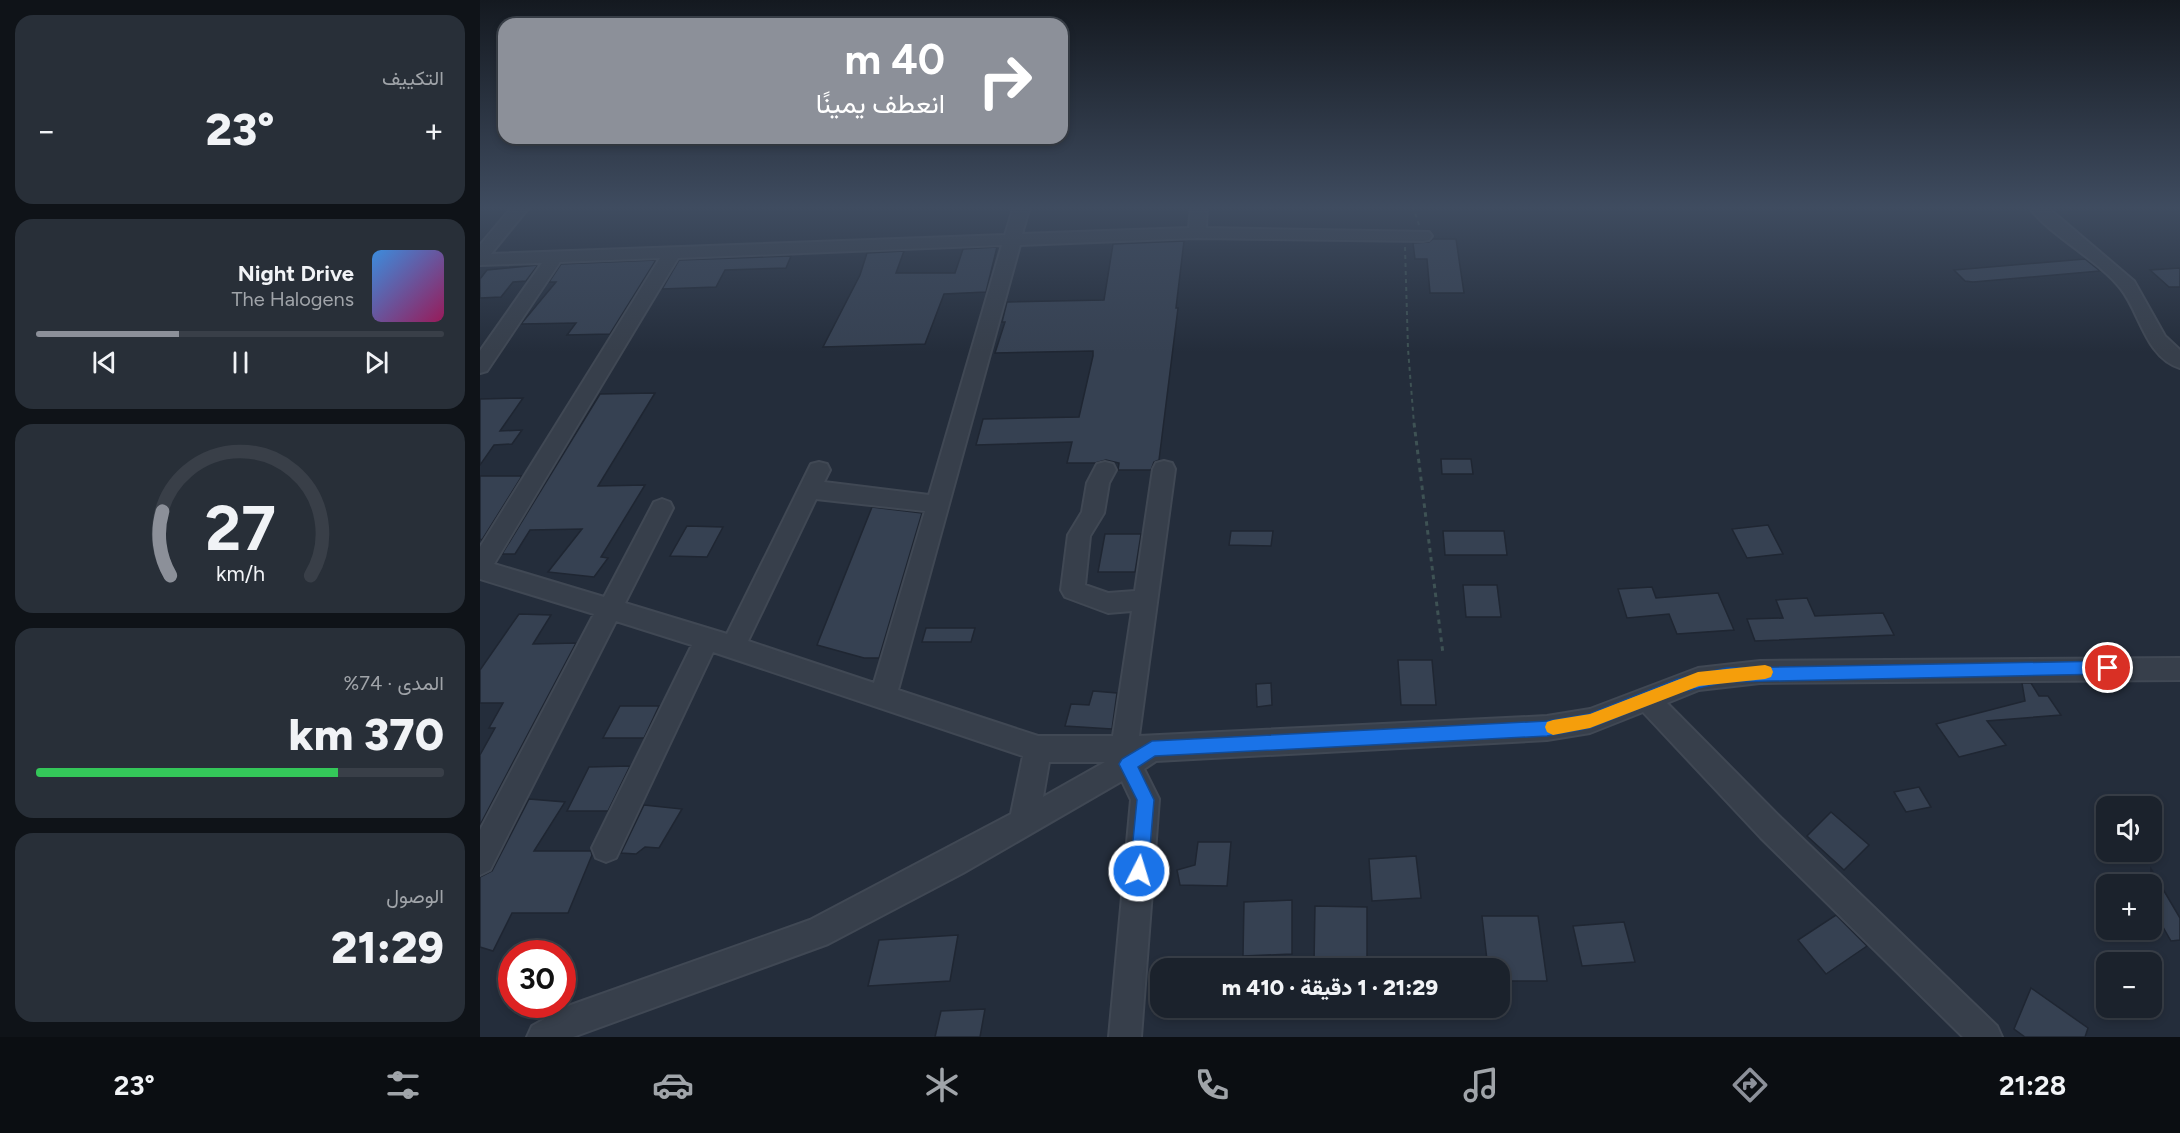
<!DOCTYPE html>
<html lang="ar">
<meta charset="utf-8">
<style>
body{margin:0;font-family:Figtree,Vazirmatn,sans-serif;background:#282f38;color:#f1f3f6;direction:rtl;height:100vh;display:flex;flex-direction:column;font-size:22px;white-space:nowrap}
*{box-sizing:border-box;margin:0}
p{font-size:20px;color:#a0a4a9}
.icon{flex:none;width:33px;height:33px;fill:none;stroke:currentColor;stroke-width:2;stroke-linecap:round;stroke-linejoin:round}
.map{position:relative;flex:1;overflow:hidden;direction:ltr}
.details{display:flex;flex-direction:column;gap:15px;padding:15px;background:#0f1318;width:480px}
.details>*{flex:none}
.hud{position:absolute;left:18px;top:18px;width:570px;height:126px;border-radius:18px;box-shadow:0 3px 9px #0003,0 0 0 2px #393f48;direction:rtl;background:#8c9099;color:#fff;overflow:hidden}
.tools{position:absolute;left:1616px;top:796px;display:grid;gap:12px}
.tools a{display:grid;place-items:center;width:66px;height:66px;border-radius:12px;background:#1b222c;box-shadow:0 3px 9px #0003,0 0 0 2px #393f48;font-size:30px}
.speed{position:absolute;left:18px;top:940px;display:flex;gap:12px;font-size:30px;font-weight:700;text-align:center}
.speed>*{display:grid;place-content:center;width:78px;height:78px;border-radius:50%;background:#1b222c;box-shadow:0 3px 9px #0003,0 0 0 2px #393f48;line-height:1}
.speed .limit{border:9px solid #d22;background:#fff;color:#111}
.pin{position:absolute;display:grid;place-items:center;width:51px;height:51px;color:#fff;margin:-26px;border:3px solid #fff;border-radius:50%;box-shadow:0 2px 6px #0007}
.me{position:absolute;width:66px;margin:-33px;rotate:5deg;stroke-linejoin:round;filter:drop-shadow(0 0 4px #0008)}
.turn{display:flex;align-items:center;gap:21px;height:126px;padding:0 24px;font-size:27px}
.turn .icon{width:78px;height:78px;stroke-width:2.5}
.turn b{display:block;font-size:42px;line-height:51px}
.big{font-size:45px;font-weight:800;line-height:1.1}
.details .widget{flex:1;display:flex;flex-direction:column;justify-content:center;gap:9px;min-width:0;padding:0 21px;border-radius:18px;background:#282f38}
.details .dial{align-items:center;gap:0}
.dial svg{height:156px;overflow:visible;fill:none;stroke:#393f48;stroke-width:7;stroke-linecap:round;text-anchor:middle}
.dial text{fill:#f1f3f6;stroke:none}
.song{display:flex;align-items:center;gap:18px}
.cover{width:72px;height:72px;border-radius:9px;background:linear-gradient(135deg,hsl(210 70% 55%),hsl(330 70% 35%))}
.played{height:6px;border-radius:3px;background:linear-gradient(90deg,#8c9099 35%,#393f48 35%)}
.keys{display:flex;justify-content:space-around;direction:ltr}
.heat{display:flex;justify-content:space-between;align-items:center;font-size:33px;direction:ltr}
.charge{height:9px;border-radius:4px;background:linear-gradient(90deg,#34c759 74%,#393f48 0)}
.trip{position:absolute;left:670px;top:958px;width:360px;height:60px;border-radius:18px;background:#1b222c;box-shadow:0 3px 9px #0003,0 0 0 2px #393f48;font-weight:800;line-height:60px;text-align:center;direction:rtl}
.tabs{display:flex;height:96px;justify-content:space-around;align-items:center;background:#0b0e12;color:#a0a4a9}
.tabs .icon{width:42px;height:42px}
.tabs .current{color:#8c9099}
.tabs b{font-size:27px;color:#f1f3f6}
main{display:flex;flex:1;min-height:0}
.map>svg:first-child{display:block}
</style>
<main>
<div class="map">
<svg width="1700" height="1037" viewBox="0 0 1700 1037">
<rect width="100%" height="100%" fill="#242d3b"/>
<g fill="#364152" stroke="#1f2632" stroke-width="1.5">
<path d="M953,239h23l8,54h-34l-3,-34h-12l-2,-16 16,-1z"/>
<path d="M704,241l-8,67h2l-19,152 -5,2 -3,8h-33l1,-7 -13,-3 -11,3h-28l5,-21 -96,3 7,-26 96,-2 14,-61v-5l-98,2 10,-31h-3l5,-20 97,-2 9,-56z"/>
<path d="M517,247l-11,45 -42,2 -19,50 -102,3 37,-72 7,-22 37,-2 -8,22h59l8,-24z"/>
<path d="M311,256l-5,12 -61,2 -9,17 -54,2 17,-29z"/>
<path d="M1605,259l15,12 -127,11 -8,-1 -11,-11z"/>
<path d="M176,260l-46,74 -43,1 9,-12 -55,1 35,-42h-7l12,-18z"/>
<path d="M58,265l-12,16 -13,1 -12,15 -21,1v-19l7,-9z"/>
<path d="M1700,268v19h-11l-19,-17z"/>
<path d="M175,393l-57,93 47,-1 -44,72 7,1 -14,19 -46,-5 34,-43 -52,1 -15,24h-13l98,-160z"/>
<path d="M43,398l-23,33 22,-1 -10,14 -18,1 -14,20v-66z"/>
<path d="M961,459h30l2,15h-31z"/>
<path d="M0,476h42l-40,64 -2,-1z"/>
<path d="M392,507l50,6 -43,145h-15l-47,-13z"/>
<path d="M1288,525l15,29 -36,4 -15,-29z"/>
<path d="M207,526l36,1 -16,30 -37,-1z"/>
<path d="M751,531h42l-2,15 -42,-1z"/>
<path d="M963,531h61l3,24h-62z"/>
<path d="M625,534h36l-6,38h-37z"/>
<path d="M983,585h34l4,32h-35z"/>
<path d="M1172,587l4,11 62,-5 16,37 -57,4 -8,-20 -42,4 -9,-29z"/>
<path d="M1327,598l8,18 68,-3 11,22 -139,6 -8,-22 36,-1 -7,-18z"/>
<path d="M39,614l32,1 -18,29 43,-1 -96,182v-70l15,-27h-6l14,-25h-23v-33z"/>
<path d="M446,628h49l-4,14h-49z"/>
<path d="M918,660h34l4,45h-35z"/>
<path d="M791,683l1,22 -15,2 -1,-23z"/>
<path d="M1542,683h9l8,13h9l13,19 -74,6 19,24 -47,12 -23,-33 89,-23z"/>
<path d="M613,691l24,2 -5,36 -47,-3 6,-22 18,1z"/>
<path d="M140,706h39l-15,32h-41z"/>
<path d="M150,766l-22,45h-41l22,-44z"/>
<path d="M1439,787l12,20 -25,5 -12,-20z"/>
<path d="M49,799l36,3 -31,49h57l1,4 -24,58h-56l-19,38 -13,-4v-70l12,-6z"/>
<path d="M164,805l38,4 -23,39 -14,-1 -9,7 -15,-1z"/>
<path d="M1351,812l38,33 -25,25 -37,-34z"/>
<path d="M718,842h33l-4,44 -47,-1 -3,-15 18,-5z"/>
<path d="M936,856l5,42 -49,3 -3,-42z"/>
<path d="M1671,869l29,49v22l-9,1 -15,-26 -5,1z"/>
<path d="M812,900v54l-49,2 1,-54z"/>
<path d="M835,906l52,1v58l-53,-1z"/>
<path d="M1356,915l31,31 -41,28 -28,-34z"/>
<path d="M1002,916h56l9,65h-47v-12h-12z"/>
<path d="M1144,922l11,40 -53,4 -9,-40z"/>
<path d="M478,935l-8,46 -82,5 11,-46z"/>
<path d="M1551,988l57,40 -3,9h-60l-11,-8z"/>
<path d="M505,1009l-5,28h-45l6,-26z"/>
</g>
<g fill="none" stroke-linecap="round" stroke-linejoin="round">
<g stroke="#404854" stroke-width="4">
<g id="minor">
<path d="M33,206h17l-39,48 514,-19 9,-29h16l-8,28 167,-6 2,-22h16l-1,22 223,4 3,4 -3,4 -6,1 -226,-3 -177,7 -122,445 140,46h75l19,-125 -24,2 -43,-16 -4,-7 7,-55 14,-23 5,-29 10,-19 8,-2 8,2 3,6 -7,13 -5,30 -14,23 -5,49 23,8 27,-2 18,-122 3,-6 8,-2 8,2 3,6 -36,267 408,-20 43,-7 108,-41 62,-7 420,-3v22l-420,3 -61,7 -32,13 114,115 216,208 5,11h-39l-202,-199 -118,-126 -53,21 -43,7 -391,21 -12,8 15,30 -18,238h-32l22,-237 -9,-19 -159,92 -135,71 -255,93h-46l5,-11 36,-20 242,-86 201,-106 12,-58 -310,-104 -97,206 -10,4 -10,-4 -4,-10 100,-203 -76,-24 -126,249 -10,5v-45l114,-216 -114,-35v-32l180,-289 -100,4 -73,109 -7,2v-22l62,-88 -62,2v-20zM522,245l-73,250 -105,-13 6,-12 -3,-6 -8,-2 -8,2 -84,170 -102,-31 48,-95 -3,-6 -8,-3 -8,3 -50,95 -110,-33 184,-306zM336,499l109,12 -51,172 -126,-42zM569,762h56l-62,35z"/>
<path d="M1548,206h18l88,75 31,55 15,14v18c-34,-10 -40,-55 -59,-79 -22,-29 -71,-53 -93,-83z"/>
</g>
</g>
<g stroke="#3e5254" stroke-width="2" stroke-dasharray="4 4" stroke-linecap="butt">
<path d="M933,206l6,19"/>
<path d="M925,247l3,102 6,75"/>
</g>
<path stroke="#3e5254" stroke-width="3" stroke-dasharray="4.5 4.5" stroke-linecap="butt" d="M934,423l29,231"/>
<use href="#minor" fill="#373f4b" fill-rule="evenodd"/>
</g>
<linearGradient id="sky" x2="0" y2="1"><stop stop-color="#141920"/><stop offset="0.59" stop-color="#3f4c60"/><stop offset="1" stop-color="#3f4c60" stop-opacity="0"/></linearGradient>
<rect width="1700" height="352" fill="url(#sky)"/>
<path fill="#1a73e8" stroke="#114b97" stroke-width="1.5" d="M1628,661l7,7 -7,6 -382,8 -46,10 -90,36 -43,8 -392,20 -17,11 16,33 -6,71 -3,6 -6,3 -6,-3 -3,-6 7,-71 -18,-36 3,-5 30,-18 395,-20 42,-7 89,-35 48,-11z"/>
<path fill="#f59e0b" d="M1285,665l6,2 2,5 -2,5 -6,2 -66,7 -109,42 -37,7 -6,-3 -2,-5 2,-5 6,-2 37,-6 108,-42z"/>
</svg>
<div class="tools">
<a><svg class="icon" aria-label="sound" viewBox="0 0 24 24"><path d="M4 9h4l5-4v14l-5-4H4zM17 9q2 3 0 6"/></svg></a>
<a>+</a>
<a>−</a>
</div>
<div class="speed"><div class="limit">30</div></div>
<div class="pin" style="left:1628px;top:668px;background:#d93025"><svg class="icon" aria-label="arrive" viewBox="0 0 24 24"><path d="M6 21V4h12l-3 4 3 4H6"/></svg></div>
<svg class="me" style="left:659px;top:871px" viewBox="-20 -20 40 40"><circle r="17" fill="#1a73e8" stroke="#fff" stroke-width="3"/><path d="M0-11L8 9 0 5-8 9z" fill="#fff"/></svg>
<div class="trip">21:29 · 1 دقيقة · 410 m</div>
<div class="hud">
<div class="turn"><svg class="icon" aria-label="right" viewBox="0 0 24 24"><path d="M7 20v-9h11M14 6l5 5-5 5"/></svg><div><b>40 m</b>انعطف يمينًا</div></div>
</div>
</div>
<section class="details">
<div class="widget"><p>التكييف</p>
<div class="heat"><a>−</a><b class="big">23°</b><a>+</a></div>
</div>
<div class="widget">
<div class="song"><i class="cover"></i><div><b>Night Drive</b><p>The Halogens</p></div></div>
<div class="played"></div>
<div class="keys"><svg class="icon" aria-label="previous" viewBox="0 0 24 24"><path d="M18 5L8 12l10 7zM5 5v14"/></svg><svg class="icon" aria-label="pause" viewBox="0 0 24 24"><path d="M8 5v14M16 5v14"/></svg><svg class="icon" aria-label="next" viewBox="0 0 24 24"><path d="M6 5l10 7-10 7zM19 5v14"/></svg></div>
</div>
<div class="widget dial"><svg viewBox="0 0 100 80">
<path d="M14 69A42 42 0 1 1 86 69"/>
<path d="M14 69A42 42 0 0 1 10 36" stroke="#8c9099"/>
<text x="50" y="56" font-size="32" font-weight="700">27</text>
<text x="50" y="72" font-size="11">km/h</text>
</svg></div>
<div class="widget"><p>المدى · 74%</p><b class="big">370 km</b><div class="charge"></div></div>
<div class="widget"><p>الوصول</p><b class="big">21:29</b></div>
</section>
</main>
<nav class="tabs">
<b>21:28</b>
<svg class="icon current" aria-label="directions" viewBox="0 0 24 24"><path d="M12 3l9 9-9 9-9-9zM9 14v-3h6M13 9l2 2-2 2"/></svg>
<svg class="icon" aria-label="music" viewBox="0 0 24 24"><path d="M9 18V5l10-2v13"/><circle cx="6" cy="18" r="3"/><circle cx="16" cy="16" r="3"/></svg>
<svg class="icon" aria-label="phone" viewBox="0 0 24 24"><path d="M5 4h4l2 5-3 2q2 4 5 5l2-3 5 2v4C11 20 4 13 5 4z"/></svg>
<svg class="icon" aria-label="climate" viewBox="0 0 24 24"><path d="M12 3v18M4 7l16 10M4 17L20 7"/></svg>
<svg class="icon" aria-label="car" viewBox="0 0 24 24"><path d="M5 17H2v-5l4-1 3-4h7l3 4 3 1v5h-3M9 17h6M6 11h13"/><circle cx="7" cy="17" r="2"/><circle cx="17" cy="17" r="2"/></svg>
<svg class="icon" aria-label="filters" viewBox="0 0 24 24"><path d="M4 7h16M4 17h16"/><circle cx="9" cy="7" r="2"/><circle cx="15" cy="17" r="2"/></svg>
<b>23°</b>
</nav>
